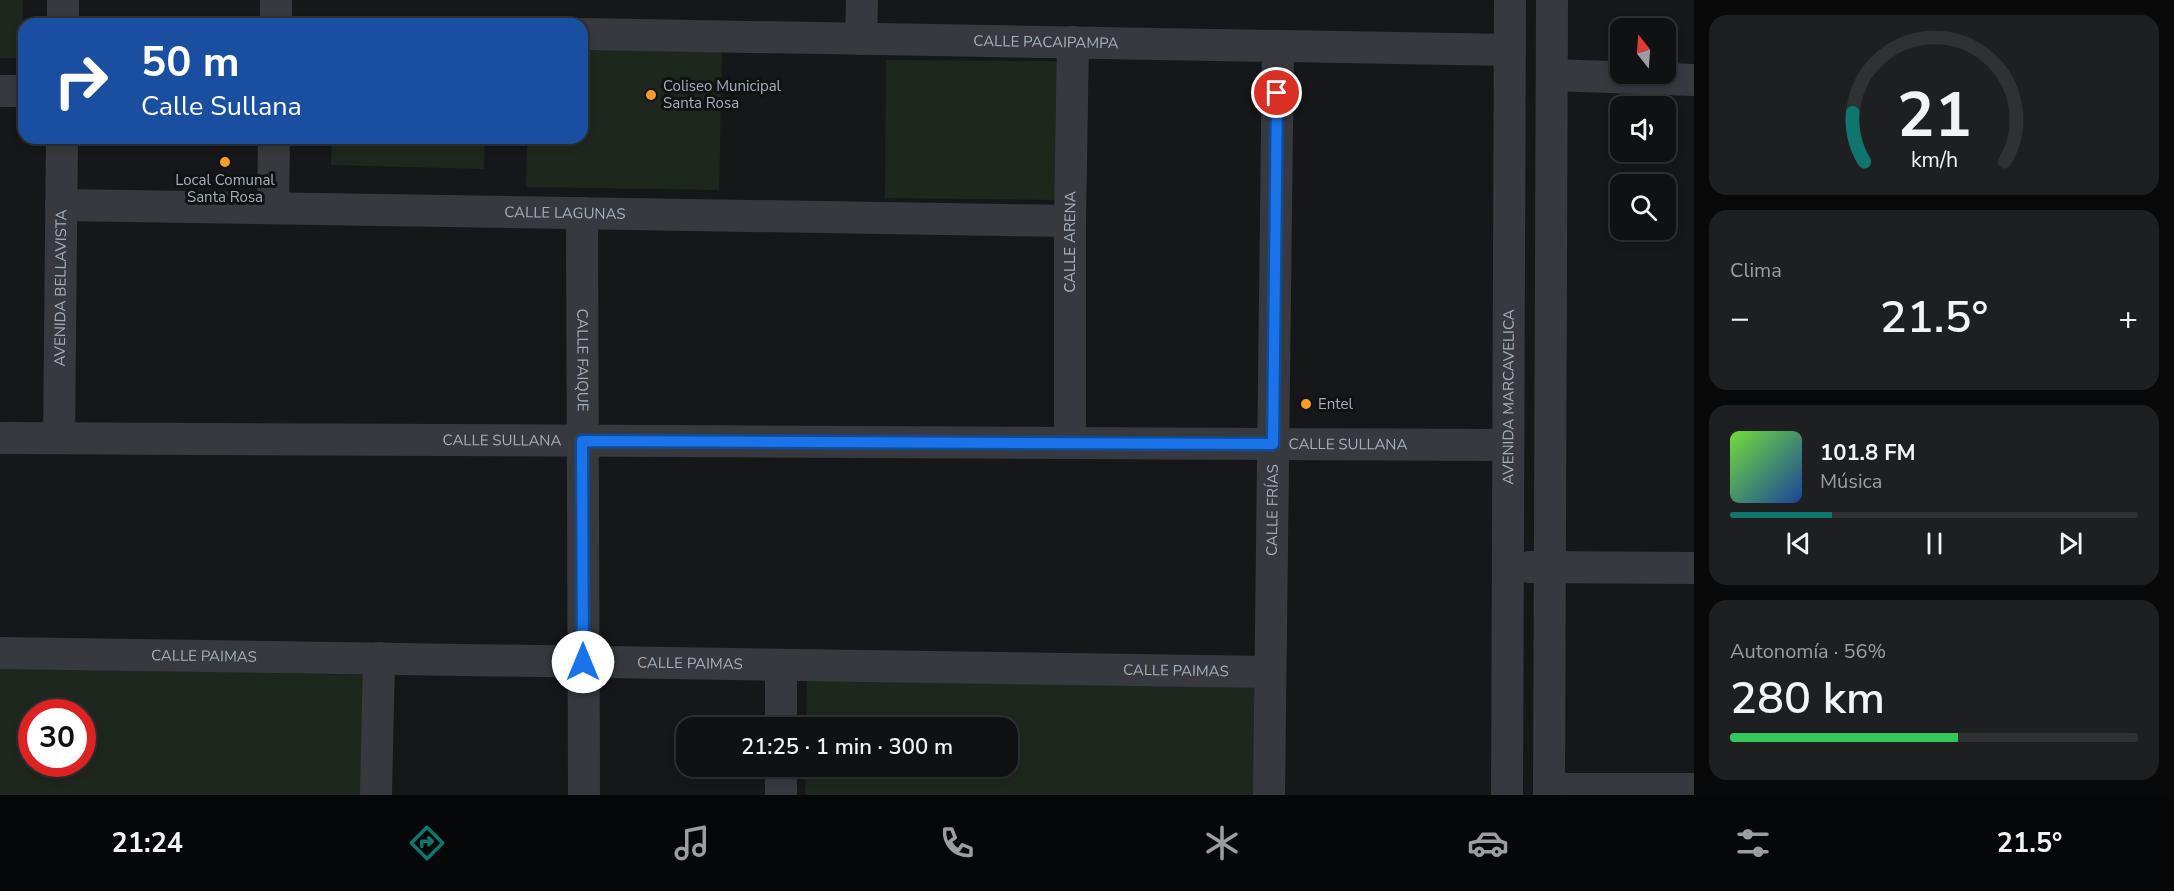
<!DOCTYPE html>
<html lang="es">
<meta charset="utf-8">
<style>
body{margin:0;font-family:"Nunito Sans",sans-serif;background:#1e1f21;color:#f1f3f6;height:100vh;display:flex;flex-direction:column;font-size:22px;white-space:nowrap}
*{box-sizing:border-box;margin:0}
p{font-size:20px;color:#9c9da0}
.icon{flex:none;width:33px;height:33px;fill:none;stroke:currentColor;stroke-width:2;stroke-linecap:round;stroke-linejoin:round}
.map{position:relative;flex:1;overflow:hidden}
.panel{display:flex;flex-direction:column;gap:15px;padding:15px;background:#09090a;width:480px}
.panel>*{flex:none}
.top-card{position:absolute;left:18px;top:18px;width:570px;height:126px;border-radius:18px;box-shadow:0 3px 9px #0003,0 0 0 2px #303133;background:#1a4fa0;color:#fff;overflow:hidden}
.needle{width:39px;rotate:343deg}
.buttons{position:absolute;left:1610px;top:18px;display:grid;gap:12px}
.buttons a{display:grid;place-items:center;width:66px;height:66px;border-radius:12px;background:#101113;box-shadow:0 3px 9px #0003,0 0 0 2px #303133;font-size:30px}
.speed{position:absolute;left:18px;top:699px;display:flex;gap:12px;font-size:30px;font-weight:700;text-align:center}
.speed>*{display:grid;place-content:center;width:78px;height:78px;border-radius:50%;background:#101113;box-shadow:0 3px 9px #0003,0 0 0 2px #303133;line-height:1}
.speed .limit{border:9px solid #d22;background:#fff;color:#111}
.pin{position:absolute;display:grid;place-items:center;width:51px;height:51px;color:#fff;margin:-26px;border:3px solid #fff;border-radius:50%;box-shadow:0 2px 6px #0007}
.me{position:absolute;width:66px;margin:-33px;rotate:0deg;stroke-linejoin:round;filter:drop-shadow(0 0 4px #0008)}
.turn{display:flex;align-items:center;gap:21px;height:126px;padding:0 24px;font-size:27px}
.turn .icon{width:78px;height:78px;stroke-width:2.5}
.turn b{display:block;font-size:42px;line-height:51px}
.big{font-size:45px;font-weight:600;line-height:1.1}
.panel .widget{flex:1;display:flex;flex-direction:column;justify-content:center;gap:9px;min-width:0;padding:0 21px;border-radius:18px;background:#1e1f21}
.panel .dial{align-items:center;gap:0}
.dial svg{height:156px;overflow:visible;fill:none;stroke:#303133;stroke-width:7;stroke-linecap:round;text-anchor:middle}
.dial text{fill:#f1f3f6;stroke:none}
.song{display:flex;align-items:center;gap:18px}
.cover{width:72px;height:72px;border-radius:9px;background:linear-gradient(135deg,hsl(100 70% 55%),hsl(220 70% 35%))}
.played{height:6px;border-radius:3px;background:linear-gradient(90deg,#0f766e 25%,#303133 25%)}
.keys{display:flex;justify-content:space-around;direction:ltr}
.heat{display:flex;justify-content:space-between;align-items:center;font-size:33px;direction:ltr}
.charge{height:9px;border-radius:4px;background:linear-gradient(90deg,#34c759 56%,#303133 0)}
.trip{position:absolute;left:676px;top:717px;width:342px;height:60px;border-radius:18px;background:#101113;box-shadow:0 3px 9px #0003,0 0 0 2px #303133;font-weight:600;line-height:60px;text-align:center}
.menu{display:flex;height:96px;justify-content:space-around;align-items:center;background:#060708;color:#9c9da0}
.menu .icon{width:42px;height:42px}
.menu .current{color:#0f766e}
.menu b{font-size:27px;color:#f1f3f6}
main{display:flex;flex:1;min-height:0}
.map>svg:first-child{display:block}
</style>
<main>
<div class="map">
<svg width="1694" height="795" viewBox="0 0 1694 795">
<rect width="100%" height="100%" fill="#161719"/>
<g fill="#1e271e" fill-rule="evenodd">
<path d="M0,0h23l-1,58h-22z"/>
<path d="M582,50l140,2 -3,138 -193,-3 1,-49h55z"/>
<path d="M886,60l175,1 -1,139 -175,-2z"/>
<path d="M332,138h153l-1,31 -153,-4z"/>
<path d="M0,668l369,7 -3,120h-366zM32,712h50v52h-50z"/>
<path d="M807,679l458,2 -1,114h-459l1,-28 202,-1v-38l-202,-1z"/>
</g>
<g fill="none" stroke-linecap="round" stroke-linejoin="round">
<g stroke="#37393e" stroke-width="32">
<path d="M63,24v-24"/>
<path d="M276,24v-24"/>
<path id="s1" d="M582,34l928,16"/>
<path d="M861,39l1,-39"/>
<path d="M1552,75l142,5"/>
<path d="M0,91h24"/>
<path id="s2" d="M61,205l1009,16"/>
<path d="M273,208l1,-70"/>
<path id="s3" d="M582,213l2,582"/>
<path id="s4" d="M0,438l1508,7"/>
<path id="s5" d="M59,438l3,-300"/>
<path id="s6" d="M1070,443v-222l3,-179"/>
<path d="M1530,567l164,1"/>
<path id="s7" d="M0,653l1270,19"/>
<path d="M781,665v63"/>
<path d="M781,766v29"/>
<path d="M1549,789h145"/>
<path d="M376,795l3,-137"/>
<path id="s8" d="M1269,795l9,-749"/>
<path id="s9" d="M1507,795l3,-795"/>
<path d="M1549,795l3,-795"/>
</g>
</g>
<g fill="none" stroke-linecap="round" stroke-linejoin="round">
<g stroke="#114b97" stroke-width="15">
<path id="route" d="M583,662l-1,-221 691,3 4,-351"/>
</g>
<use href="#route" stroke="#1a73e8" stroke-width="10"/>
</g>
<g fill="#ff9c28" stroke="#111214" stroke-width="2">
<circle cx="651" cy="95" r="6"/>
<circle cx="225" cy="162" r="6"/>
<circle cx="1306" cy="404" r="6"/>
</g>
<g text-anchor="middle" stroke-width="6" stroke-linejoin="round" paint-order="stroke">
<g font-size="15" fill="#a7afba" stroke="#111214">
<text dy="5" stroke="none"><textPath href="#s1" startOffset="464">CALLE PACAIPAMPA</textPath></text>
<text dy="5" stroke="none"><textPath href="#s2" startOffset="504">CALLE LAGUNAS</textPath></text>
<text dy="5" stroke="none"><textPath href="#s6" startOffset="201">CALLE ARENA</textPath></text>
<text dy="5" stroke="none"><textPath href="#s5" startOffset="150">AVENIDA BELLAVISTA</textPath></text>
<text dy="5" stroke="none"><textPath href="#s3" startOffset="147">CALLE FAIQUE</textPath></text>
<text dy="5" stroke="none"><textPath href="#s9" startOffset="398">AVENIDA MARCAVELICA</textPath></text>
<text dy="5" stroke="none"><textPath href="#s4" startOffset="502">CALLE SULLANA</textPath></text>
<text dy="5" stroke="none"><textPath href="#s4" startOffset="1348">CALLE SULLANA</textPath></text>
<text dy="5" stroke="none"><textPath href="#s8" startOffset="285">CALLE FRÍAS</textPath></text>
<text dy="5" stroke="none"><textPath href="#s7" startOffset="204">CALLE PAIMAS</textPath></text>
<text dy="5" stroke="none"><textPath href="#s7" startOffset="690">CALLE PAIMAS</textPath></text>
<text dy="5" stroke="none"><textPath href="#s7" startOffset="1176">CALLE PAIMAS</textPath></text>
</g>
<g font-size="15" fill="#a7afba" stroke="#111214" text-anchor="start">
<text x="663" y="91">Coliseo Municipal<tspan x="663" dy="17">Santa Rosa</tspan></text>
<text x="225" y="185" text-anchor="middle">Local Comunal<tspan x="225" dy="17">Santa Rosa</tspan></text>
<text x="1318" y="409">Entel</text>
</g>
</g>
</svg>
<div class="buttons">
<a><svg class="needle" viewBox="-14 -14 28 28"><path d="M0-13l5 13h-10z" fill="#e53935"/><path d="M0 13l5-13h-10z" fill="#9c9da0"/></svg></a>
<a><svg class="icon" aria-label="sound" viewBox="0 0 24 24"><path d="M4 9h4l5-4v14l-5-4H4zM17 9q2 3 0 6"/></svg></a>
<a><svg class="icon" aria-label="search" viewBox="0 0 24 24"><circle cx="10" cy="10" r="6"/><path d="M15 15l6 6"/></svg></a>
</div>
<div class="speed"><div class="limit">30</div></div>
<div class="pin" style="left:1277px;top:93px;background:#d93025"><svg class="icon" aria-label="arrive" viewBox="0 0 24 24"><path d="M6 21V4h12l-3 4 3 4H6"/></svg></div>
<svg class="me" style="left:583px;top:662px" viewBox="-20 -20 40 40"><circle r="19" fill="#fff"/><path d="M0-13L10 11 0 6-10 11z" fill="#1a73e8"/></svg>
<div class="trip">21:25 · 1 min · 300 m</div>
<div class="top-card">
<div class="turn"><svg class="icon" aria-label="right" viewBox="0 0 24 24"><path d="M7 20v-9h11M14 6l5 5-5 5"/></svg><div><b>50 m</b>Calle Sullana</div></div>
</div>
</div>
<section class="panel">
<div class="widget dial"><svg viewBox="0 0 100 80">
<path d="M14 69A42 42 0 1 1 86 69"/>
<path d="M14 69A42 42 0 0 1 8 44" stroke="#0f766e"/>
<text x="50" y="56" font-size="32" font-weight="700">21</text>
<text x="50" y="72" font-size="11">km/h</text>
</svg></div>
<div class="widget"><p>Clima</p>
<div class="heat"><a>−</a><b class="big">21.5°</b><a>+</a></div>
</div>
<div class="widget">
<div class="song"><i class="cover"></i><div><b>101.8 FM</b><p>Música</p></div></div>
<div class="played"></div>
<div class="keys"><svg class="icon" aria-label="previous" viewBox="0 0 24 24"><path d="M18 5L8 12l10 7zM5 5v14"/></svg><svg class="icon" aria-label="pause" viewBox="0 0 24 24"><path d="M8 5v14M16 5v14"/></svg><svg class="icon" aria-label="next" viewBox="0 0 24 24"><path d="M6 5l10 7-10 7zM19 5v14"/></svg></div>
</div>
<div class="widget"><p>Autonomía · 56%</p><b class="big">280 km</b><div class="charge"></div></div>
</section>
</main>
<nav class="menu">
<b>21:24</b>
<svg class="icon current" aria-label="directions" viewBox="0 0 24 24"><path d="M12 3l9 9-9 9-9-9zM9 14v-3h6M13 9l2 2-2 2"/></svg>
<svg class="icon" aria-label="music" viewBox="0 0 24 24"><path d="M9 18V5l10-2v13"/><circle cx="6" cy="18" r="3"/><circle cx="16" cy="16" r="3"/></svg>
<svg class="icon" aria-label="phone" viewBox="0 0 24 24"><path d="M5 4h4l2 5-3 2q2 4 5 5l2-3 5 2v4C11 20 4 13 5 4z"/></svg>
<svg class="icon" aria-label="climate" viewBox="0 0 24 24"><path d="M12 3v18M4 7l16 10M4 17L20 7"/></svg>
<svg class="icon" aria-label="car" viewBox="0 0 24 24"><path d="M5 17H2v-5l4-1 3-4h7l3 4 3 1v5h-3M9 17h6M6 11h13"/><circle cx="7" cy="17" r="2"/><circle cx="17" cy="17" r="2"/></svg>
<svg class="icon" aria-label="filters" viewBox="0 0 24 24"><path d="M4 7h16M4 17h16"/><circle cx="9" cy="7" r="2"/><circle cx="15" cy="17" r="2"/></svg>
<b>21.5°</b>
</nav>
